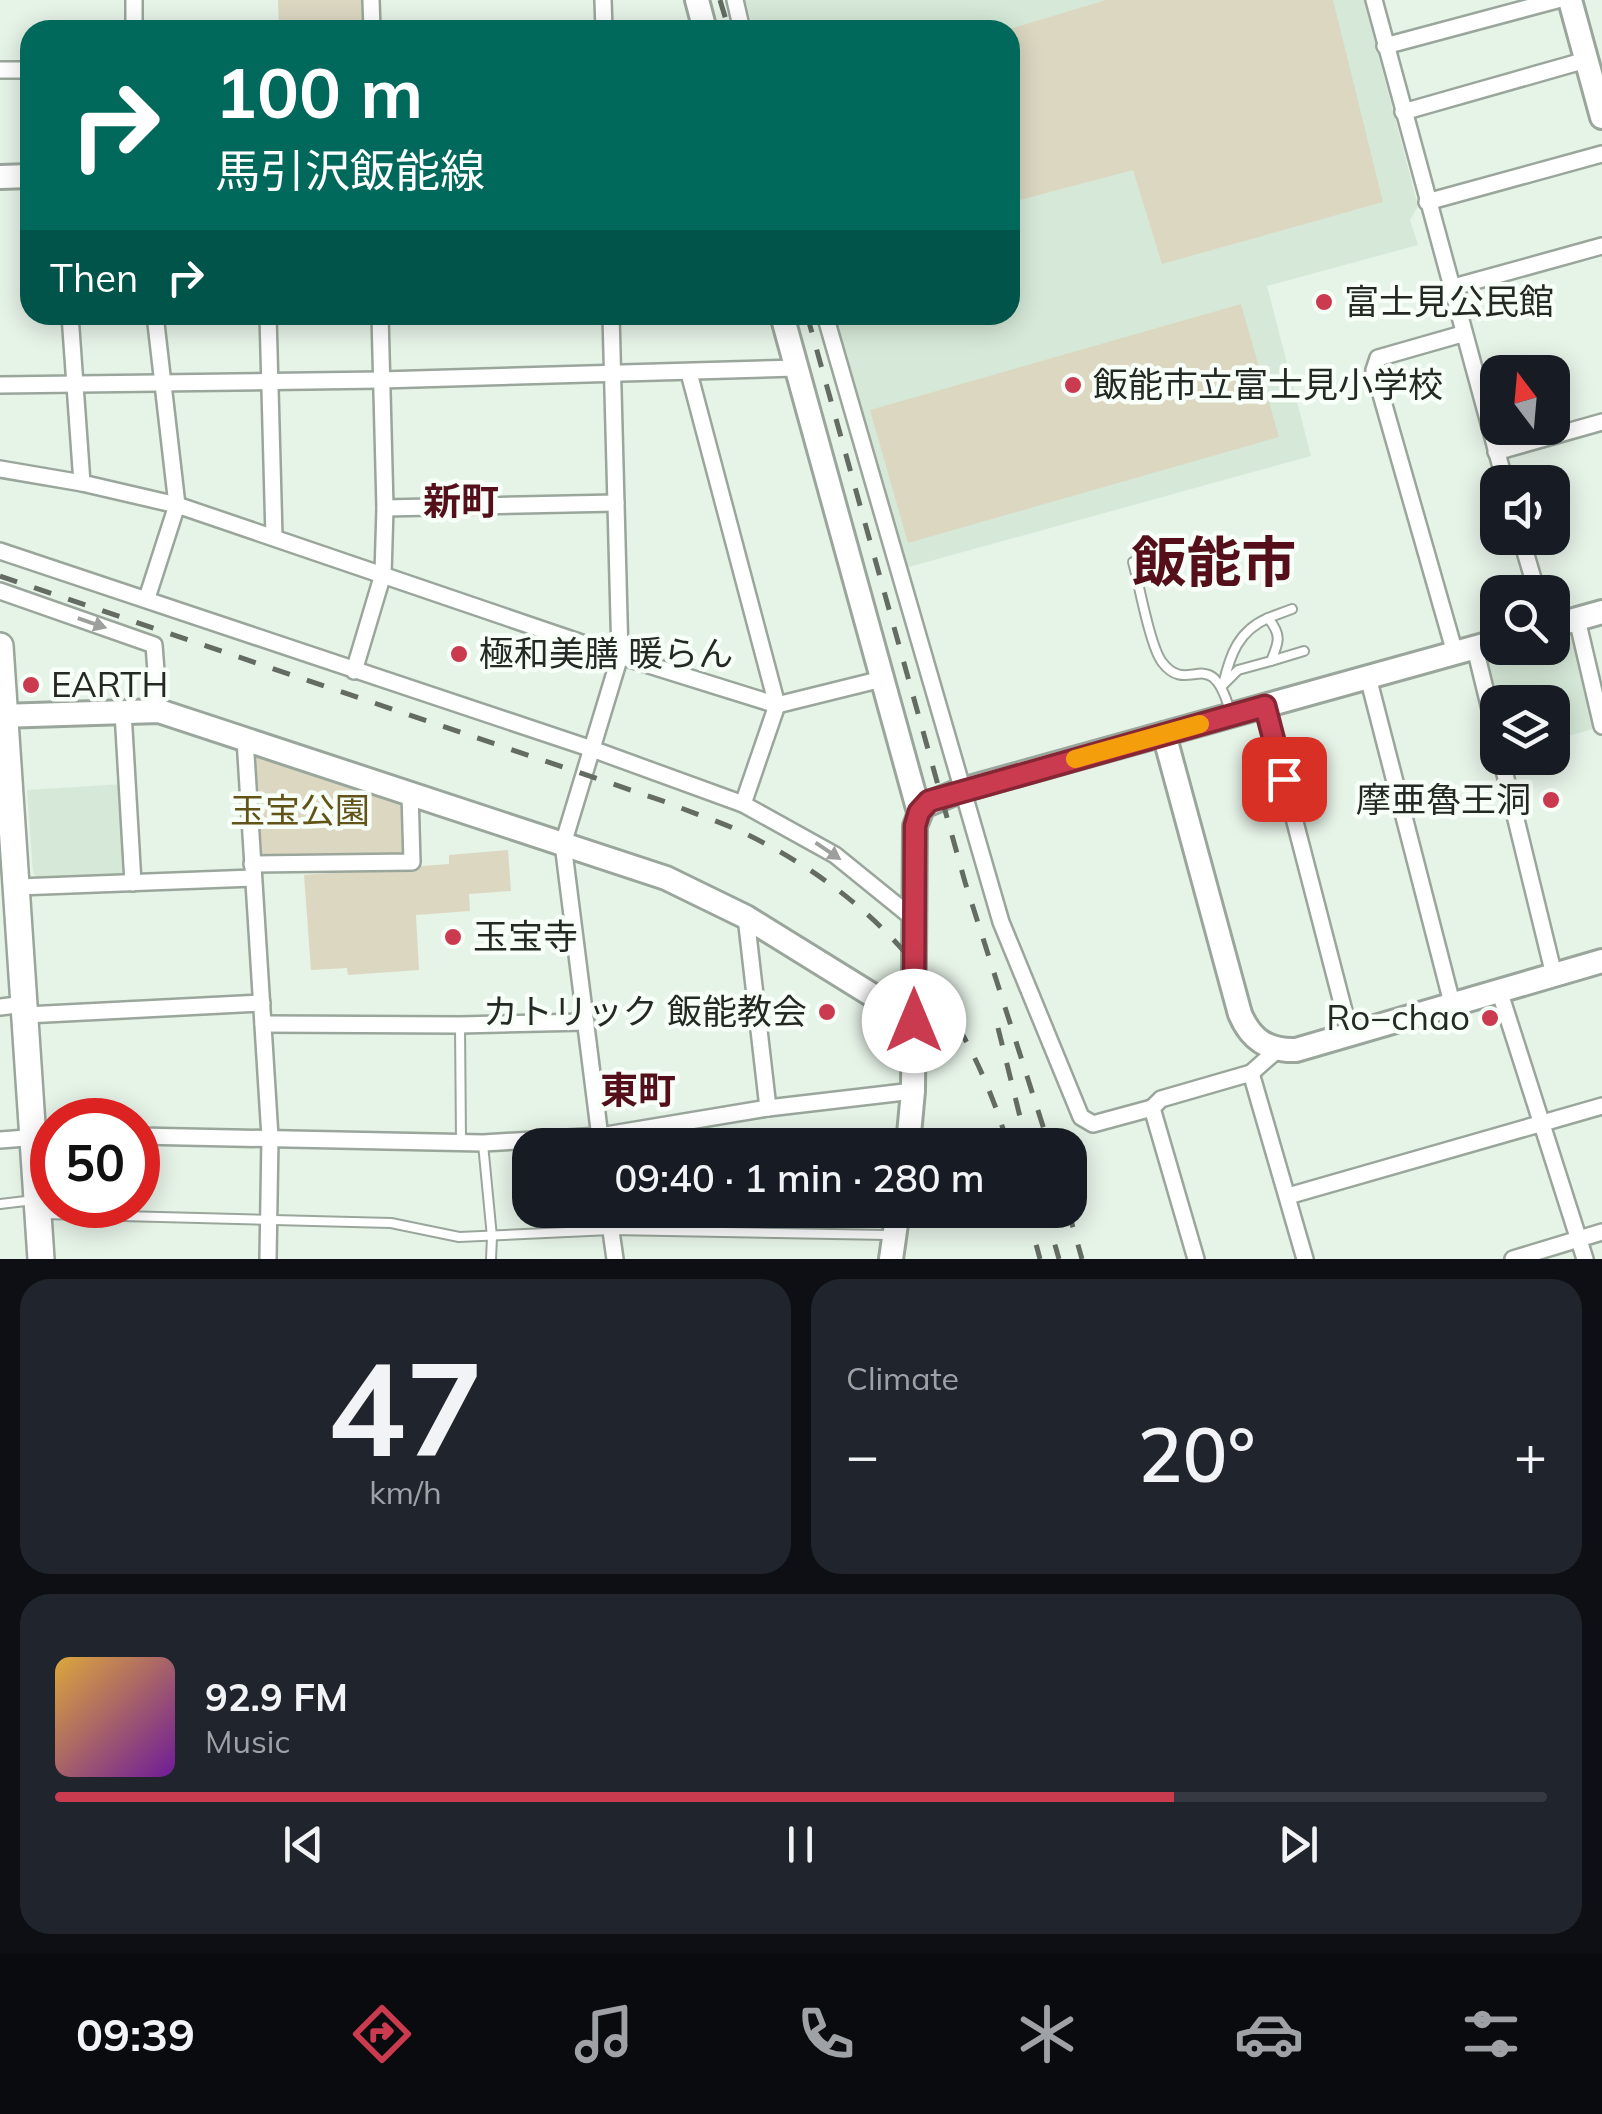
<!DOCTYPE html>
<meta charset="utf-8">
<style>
body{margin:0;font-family:Mulish,"Noto Sans JP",sans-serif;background:#20242c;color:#f1f3f6;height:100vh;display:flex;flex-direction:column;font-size:38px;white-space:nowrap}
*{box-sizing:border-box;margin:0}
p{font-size:32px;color:#9ea1a6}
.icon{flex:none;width:55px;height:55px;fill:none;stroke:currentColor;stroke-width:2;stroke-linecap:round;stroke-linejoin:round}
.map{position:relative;height:1259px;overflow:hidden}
.details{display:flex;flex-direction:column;gap:20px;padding:20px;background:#0d0f14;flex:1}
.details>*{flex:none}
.top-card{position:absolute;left:20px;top:20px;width:1000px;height:305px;border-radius:30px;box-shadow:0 5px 25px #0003;background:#00695c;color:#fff;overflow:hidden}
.needle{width:65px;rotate:344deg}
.controls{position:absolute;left:1480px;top:355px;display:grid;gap:20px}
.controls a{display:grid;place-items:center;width:90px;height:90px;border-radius:20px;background:#171b24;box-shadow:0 5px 25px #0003;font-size:50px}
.speed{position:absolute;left:30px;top:1098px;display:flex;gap:20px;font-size:50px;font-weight:700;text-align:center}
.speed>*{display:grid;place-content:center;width:130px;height:130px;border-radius:50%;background:#171b24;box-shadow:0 5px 25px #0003;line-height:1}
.speed .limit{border:15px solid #d22;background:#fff;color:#111}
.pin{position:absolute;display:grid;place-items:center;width:85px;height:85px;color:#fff;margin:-42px;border-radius:20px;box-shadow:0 5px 15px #0006}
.me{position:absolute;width:110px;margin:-55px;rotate:0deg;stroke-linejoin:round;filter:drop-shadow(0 0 8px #0008)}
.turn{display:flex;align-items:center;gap:35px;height:210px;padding:0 30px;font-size:45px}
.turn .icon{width:130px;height:130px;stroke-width:2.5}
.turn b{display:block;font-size:70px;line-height:85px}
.then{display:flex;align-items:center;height:95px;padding:0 30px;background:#0003;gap:20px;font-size:38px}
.big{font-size:75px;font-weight:600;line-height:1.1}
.details .tile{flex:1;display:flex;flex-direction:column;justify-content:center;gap:15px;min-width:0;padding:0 35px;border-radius:30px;background:#20242c}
.details .dial{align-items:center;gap:0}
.dial b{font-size:130px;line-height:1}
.song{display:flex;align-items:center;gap:30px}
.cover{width:120px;height:120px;border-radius:15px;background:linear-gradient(135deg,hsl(40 70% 55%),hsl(280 70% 35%))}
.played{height:10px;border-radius:5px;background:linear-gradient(90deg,#cb3b50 75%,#363941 75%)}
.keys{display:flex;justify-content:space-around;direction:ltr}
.heat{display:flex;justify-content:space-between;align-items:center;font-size:55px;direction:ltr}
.details .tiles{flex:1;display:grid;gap:20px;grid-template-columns:1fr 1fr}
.tile:last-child{grid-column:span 2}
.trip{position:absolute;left:512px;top:1128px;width:575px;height:100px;border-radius:30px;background:#171b24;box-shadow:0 5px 25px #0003;font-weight:600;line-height:100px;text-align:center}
.tab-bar{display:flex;height:160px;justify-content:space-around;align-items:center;background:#090b0e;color:#9ea1a6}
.tab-bar .icon{width:70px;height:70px}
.tab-bar .selected{color:#cb3b50}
.tab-bar b{font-size:45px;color:#f1f3f6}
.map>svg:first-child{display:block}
</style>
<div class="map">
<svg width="1602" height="1259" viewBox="0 0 1602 1259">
<rect width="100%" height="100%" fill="#e6f3e7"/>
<g fill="#d6e9d8">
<path d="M745,0h619l54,206 -8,14 8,25 -151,41 44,170 -406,112 -72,-253h177v-285h-256z"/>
<path d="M1575,629l22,99 -44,12 -1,-38h-54l-1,19 -16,-66 28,-7h43l1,-13z"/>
<path d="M124,784l6,89 -8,6 -79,3 -10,-9 -6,-83z"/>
</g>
<g fill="#dcd7c1">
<path d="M278,0h87l1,30h-87z"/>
<path d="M1106,0h227l50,202 -221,62 -29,-94 -113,30 -10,-34v-136h-4z"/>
<path d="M1241,304l38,133 -371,106 -38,-133z"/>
<path d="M245,750l165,43 2,69 -160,2z"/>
<path d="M508,850l3,41 -42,3 1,17 -54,4 3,55 -71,5 -1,-7 -36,2 -7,-95 145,-11v-9z"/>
</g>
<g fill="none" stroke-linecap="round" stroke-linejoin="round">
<g stroke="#9aa69b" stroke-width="12">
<g id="lane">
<path d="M1133,562c6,22 17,84 29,100 27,36 48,-21 68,49"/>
<path d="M1268,618c14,17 11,24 3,43l-33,9 -15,15c7,-30 15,-54 45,-67z"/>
<path d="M1268,618l24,-9"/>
<path d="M1271,661l33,-10"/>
<path d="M460,1025l1,116"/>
<path d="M483,1144l9,93 -1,22"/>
<path d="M0,1204l34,-4"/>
<path d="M45,1214l346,9 68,14 152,-7 278,5"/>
</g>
</g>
<g stroke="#9aa69b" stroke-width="20">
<g id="street">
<path d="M134,0v30"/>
<path d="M371,0l1,30"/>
<path d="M603,0l1,30"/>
<path d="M735,0l7,30"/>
<path d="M1374,0l131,482"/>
<path d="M1385,46l172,-46"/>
<path d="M0,70h30"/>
<path d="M1403,112l183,-52"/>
<path d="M1427,202l175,-48"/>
<path d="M1450,288l152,-42"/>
<path d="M70,315l12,168"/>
<path d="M268,315l6,222"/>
<path d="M825,315l176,607 80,195 12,7 59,-16 44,151"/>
<path d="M689,373l88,332 -34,99"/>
<path d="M0,385l381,-5 415,-12"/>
<path d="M1496,452l106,-30"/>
<path d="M0,469l82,14 95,22 443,151 157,49 105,-26"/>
<path d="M385,508l231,-5"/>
<path d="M1521,538l16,54"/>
<path d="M0,551l592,198 151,55 92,51 79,64"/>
<path d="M0,591l154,54 5,66"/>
<path d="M147,598l30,-93 -22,-190"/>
<path d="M1577,619l25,107"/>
<path d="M1475,648l23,94"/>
<path d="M1455,653l-81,-283 4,-12 84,-24"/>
<path d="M354,671l29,-97 2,-66 -5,-193"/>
<path d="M1368,677l84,326"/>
<path d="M1265,706l85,328"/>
<path d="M123,712l10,171"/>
<path d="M245,739l25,398 -2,122"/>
<path d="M1501,758l53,217"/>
<path d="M252,864l160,-2 -2,-69"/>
<path d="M18,887l235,-9"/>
<path d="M746,917l22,191"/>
<path d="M1499,990l86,269"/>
<path d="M0,1007l25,-3"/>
<path d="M26,1015l236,-12"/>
<path d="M263,1024l197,1 126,-3"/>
<path d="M1251,1073l54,186"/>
<path d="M1152,1108l9,-9 90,-26 25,-22"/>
<path d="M138,1136l345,7 117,-7 168,-28 145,-17"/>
<path d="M0,1140l52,-4"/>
<path d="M601,1145l-38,-301 57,-188 -9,-341"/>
<path d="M1288,1196l314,-90"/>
<path d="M608,1210l7,49"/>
<path d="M1513,1259l89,-27"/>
</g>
</g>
<g stroke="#9aa69b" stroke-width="28">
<g id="secondary">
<path d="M697,0l8,30"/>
<path d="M1570,0l32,117"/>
<path d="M0,177l30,-1"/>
<path d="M782,315l137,497"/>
<path d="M1552,626l50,-14"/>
<path d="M0,716l159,-5 507,167 80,39 168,104"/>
<path d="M1164,734l76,280c11,26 28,37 56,36l306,-89"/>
<path d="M908,1145l5,-54 2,-265 8,-20 39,-16 536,-149"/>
<path d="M891,1259l7,-49"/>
</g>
</g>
<g stroke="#9aa69b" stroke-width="30">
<path id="primary" d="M0,646l41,613"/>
</g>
<use href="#lane" stroke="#fff" stroke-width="8"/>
<use href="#street" stroke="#fff" stroke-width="15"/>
<use href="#secondary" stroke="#fff" stroke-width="22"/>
<use href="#primary" stroke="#fff" stroke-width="25"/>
<g stroke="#636b63" stroke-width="5" stroke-dasharray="18 18" stroke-linecap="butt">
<path d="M720,0l9,30"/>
<path d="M807,315l158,567 84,263"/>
<path d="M0,576l666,226c26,11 53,19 78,31 136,65 222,169 264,312"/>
<path d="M998,1028l29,117"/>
<path d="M1027,1210l13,49"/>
<path d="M1045,1210l14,49"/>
<path d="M1068,1210l14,49"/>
</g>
</g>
<defs><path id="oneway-solid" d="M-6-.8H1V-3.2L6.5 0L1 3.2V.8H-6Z" transform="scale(2.5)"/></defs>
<g fill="#9c9f9c">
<use href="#oneway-solid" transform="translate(92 623) rotate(19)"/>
<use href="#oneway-solid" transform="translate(828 851) rotate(34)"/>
</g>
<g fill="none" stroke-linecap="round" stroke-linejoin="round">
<g stroke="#842634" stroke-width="25">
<path id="route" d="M914,1021l1,-195 4,-14 10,-11 336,-95 19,73"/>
</g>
<use href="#route" stroke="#cb3b50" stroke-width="18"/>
<path stroke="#f59e0b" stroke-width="18" d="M1075,759l125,-35"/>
</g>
<g fill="#cb3b50" stroke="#f7fff8" stroke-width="4">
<circle cx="1324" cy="302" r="10"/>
<circle cx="1073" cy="385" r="10"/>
<circle cx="459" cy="654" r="10"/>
<circle cx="31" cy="685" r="10"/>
<circle cx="1551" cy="800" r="10"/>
<circle cx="453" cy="937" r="10"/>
<circle cx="827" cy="1012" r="10"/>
<circle cx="1490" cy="1018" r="10"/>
</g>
<g text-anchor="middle" stroke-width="9" stroke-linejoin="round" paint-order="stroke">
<g font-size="35" fill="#242924" stroke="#f7fff8" text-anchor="start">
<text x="1344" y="314">富士見公民館</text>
<text x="1093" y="397">飯能市立富士見小学校</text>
<text x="479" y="666">極和美膳 暖らん</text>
<text x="51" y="697">EARTH</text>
<text x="1531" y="812" text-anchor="end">摩亜魯王洞</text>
<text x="473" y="949">玉宝寺</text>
<text x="807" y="1024" text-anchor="end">カトリック 飯能教会</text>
<text x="1470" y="1030" text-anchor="end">Ro−chao</text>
</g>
<g font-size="35" fill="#625419" stroke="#f7fff8">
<text x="300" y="823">玉宝公園</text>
</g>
<g font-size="38" font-weight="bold" fill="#540f1a" stroke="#f7fff8">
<text x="461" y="515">新町</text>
<text x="638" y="1104">東町</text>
</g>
<g font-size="55" font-weight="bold" fill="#540f1a" stroke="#f7fff8">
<text x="1214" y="582">飯能市</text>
</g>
</g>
</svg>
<div class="controls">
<a><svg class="needle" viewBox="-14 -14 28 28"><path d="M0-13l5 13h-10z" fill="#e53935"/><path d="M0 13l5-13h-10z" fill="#9ea1a6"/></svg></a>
<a><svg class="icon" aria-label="sound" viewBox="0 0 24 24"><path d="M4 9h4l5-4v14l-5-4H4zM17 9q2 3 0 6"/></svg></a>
<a><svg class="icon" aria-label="search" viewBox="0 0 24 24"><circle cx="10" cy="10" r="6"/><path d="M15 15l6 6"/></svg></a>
<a><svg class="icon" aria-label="layers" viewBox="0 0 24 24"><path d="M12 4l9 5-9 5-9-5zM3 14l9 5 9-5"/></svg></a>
</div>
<div class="speed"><div class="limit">50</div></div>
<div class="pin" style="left:1284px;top:779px;background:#d93025"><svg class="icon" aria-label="arrive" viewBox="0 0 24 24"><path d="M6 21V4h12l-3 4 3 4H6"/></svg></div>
<svg class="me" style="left:914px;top:1021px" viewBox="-20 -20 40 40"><circle r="19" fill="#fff"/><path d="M0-13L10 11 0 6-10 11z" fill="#cb3b50"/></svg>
<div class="trip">09:40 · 1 min · 280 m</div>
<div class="top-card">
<div class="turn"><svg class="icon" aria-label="right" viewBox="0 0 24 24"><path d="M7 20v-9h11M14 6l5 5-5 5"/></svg><div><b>100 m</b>馬引沢飯能線</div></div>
<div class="then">Then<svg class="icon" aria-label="right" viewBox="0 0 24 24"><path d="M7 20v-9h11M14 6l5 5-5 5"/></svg></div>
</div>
</div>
<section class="details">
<div class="tiles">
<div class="tile dial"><b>47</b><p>km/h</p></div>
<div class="tile"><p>Climate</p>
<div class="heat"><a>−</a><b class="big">20°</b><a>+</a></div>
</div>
<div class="tile">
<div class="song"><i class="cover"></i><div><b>92.9 FM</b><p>Music</p></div></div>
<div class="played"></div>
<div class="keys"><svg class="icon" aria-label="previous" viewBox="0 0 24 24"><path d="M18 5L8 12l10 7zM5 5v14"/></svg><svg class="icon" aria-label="pause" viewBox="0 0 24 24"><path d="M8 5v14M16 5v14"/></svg><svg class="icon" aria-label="next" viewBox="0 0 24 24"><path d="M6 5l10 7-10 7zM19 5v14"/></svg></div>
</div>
</div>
</section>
<nav class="tab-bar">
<b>09:39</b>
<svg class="icon selected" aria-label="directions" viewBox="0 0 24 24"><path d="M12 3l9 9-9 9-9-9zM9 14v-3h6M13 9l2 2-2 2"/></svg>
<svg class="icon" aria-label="music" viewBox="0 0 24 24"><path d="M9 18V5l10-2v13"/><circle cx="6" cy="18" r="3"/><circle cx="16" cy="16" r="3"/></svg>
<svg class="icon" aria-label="phone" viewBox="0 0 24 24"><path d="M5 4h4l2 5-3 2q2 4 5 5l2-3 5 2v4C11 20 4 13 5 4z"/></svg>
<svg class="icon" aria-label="climate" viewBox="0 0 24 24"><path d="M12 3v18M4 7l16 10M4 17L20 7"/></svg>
<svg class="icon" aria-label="car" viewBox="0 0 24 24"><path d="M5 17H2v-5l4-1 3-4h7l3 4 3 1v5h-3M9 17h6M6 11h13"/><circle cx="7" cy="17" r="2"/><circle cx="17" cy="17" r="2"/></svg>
<svg class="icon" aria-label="filters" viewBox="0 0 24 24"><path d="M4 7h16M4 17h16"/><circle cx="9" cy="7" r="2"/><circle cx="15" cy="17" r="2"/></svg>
</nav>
